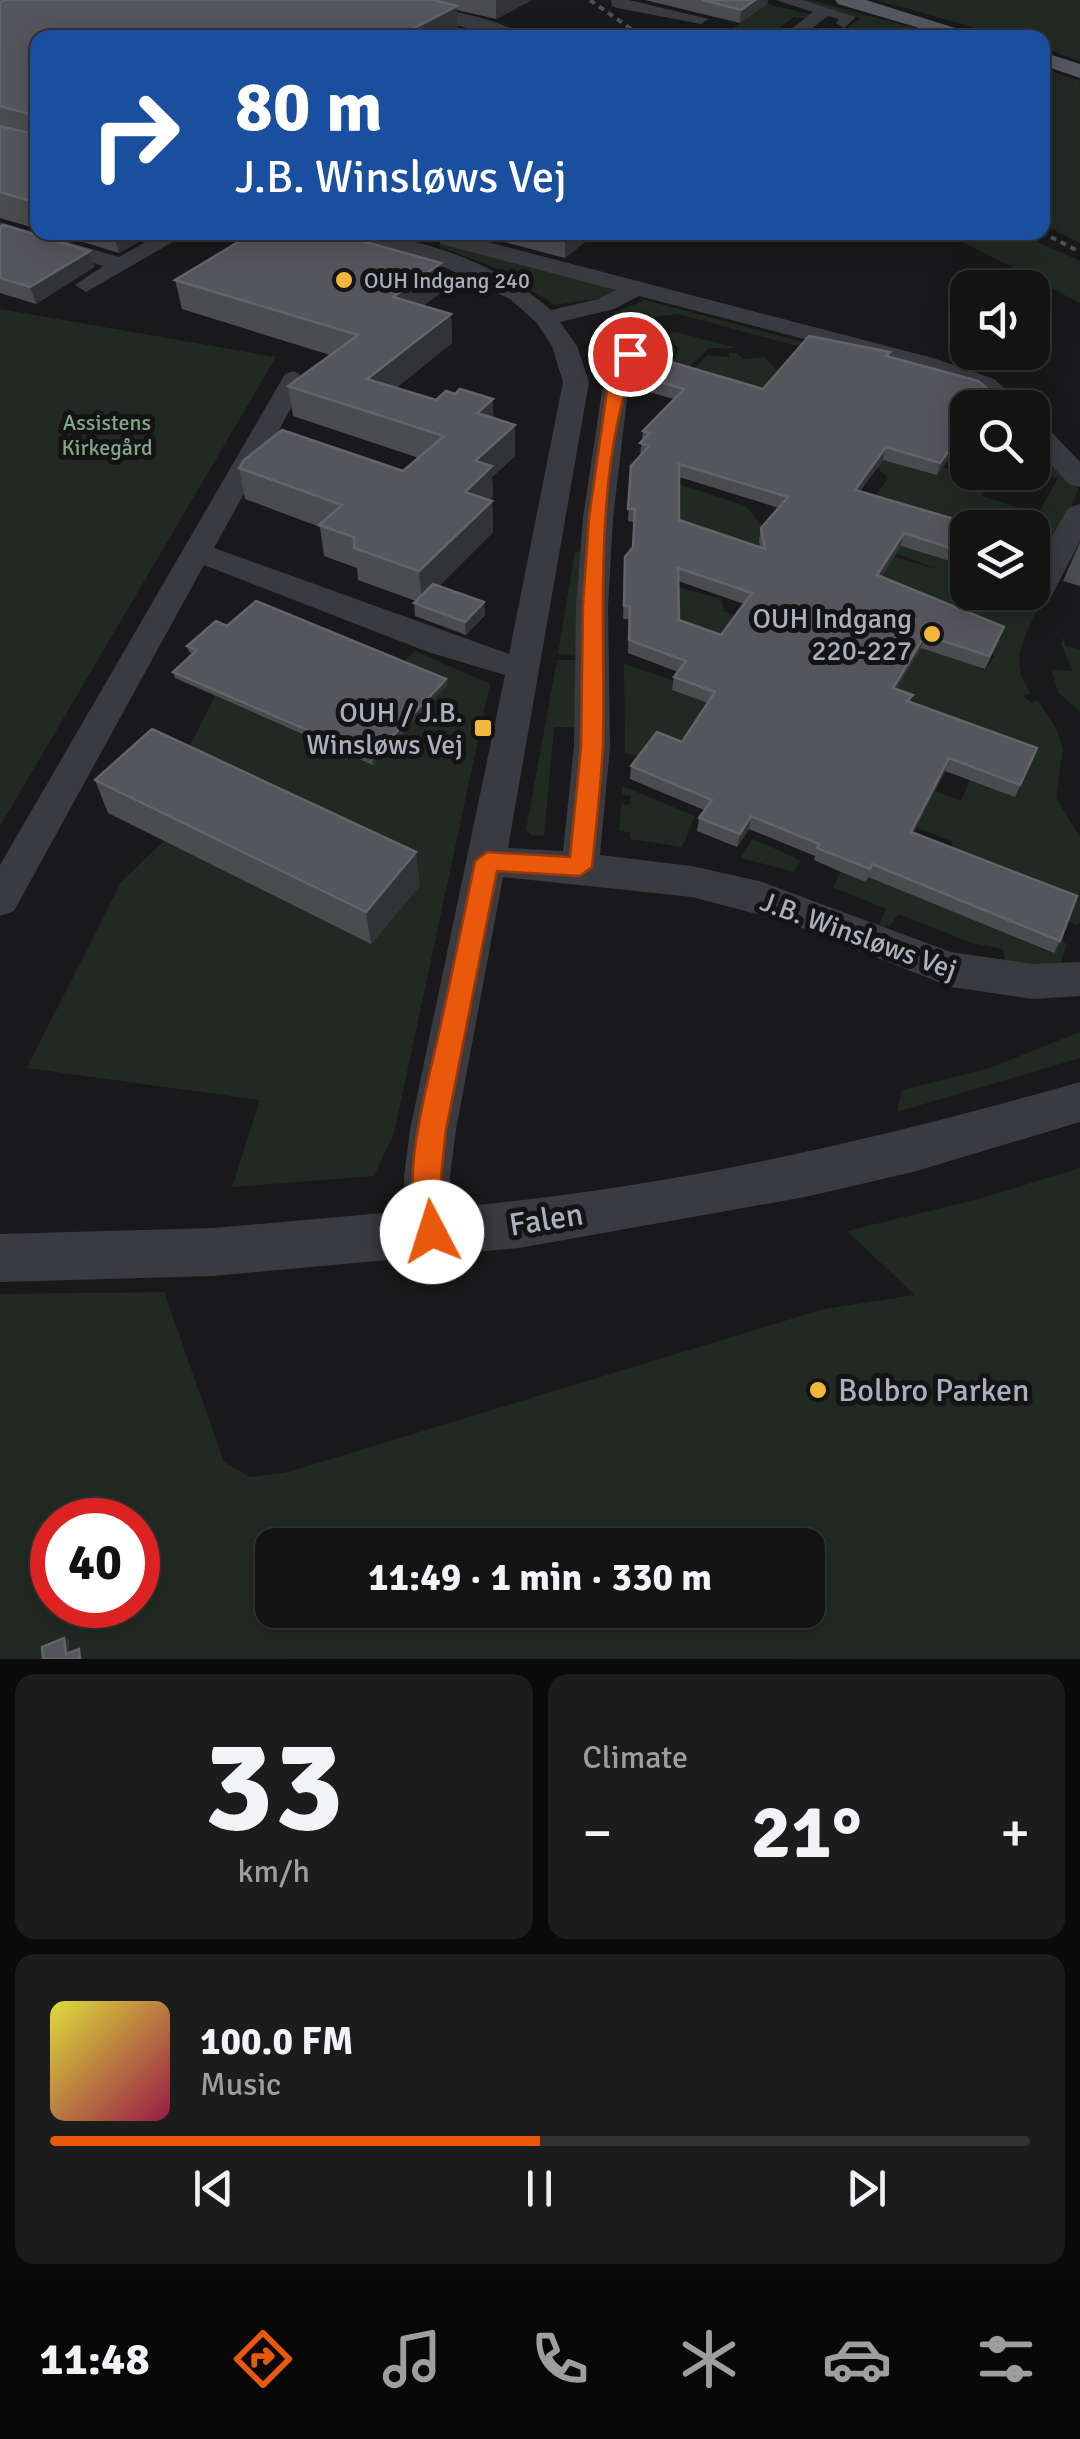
<!DOCTYPE html>
<meta charset="utf-8">
<style>
body{margin:0;font-family:Signika,sans-serif;background:#1c1c1d;color:#f1f3f6;height:100vh;display:flex;flex-direction:column;font-size:38px;white-space:nowrap}
*{box-sizing:border-box;margin:0}
p{font-size:32px;color:#9d9ea0}
.icon{flex:none;width:55px;height:55px;fill:none;stroke:currentColor;stroke-width:2;stroke-linecap:round;stroke-linejoin:round}
.map{position:relative;height:1659px;overflow:hidden}
.details{display:flex;flex-direction:column;gap:15px;padding:15px;background:#0a0a0b;flex:1}
.details>*{flex:none}
.guide{position:absolute;left:30px;top:30px;width:1020px;height:210px;border-radius:20px;box-shadow:0 5px 25px #0003,0 0 0 2px #323234;background:#1a4fa0;color:#fff;overflow:hidden}
.controls{position:absolute;left:950px;top:270px;display:grid;gap:20px}
.controls a{display:grid;place-items:center;width:100px;height:100px;border-radius:20px;background:#131314;box-shadow:0 5px 25px #0003,0 0 0 2px #323234;font-size:50px}
.speed{position:absolute;left:30px;top:1498px;display:flex;gap:20px;font-size:50px;font-weight:700;text-align:center}
.speed>*{display:grid;place-content:center;width:130px;height:130px;border-radius:50%;background:#131314;box-shadow:0 5px 25px #0003,0 0 0 2px #323234;line-height:1}
.speed .limit{border:15px solid #d22;background:#fff;color:#111}
.pin{position:absolute;display:grid;place-items:center;width:85px;height:85px;color:#fff;margin:-42px;border:5px solid #fff;border-radius:50%;box-shadow:0 2px 10px #0007}
.me{position:absolute;width:110px;margin:-55px;rotate:355deg;stroke-linejoin:round;filter:drop-shadow(0 0 8px #0008)}
.turn{display:flex;align-items:center;gap:35px;height:210px;padding:0 40px;font-size:45px}
.turn .icon{width:130px;height:130px;stroke-width:2.5}
.turn b{display:block;font-size:70px;line-height:85px}
.big{font-size:75px;font-weight:800;line-height:1.1}
.details .tile{flex:1;display:flex;flex-direction:column;justify-content:center;gap:15px;min-width:0;padding:0 35px;border-radius:20px;background:#1c1c1d}
.details .dial{align-items:center;gap:0}
.dial b{font-size:130px;line-height:1}
.song{display:flex;align-items:center;gap:30px}
.cover{width:120px;height:120px;border-radius:15px;background:linear-gradient(135deg,hsl(60 70% 55%),hsl(340 70% 35%))}
.played{height:10px;border-radius:5px;background:linear-gradient(90deg,#ea580c 50%,#323234 50%)}
.keys{display:flex;justify-content:space-around;direction:ltr}
.heat{display:flex;justify-content:space-between;align-items:center;font-size:55px;direction:ltr}
.details .tiles{flex:1;display:grid;gap:15px;grid-template-columns:1fr 1fr}
.tile:last-child{grid-column:span 2}
.trip{position:absolute;left:255px;top:1528px;width:570px;height:100px;border-radius:20px;background:#131314;box-shadow:0 5px 25px #0003,0 0 0 2px #323234;font-weight:800;line-height:100px;text-align:center}
.tabs{display:flex;height:160px;justify-content:space-around;align-items:center;background:#080808;color:#9d9ea0}
.tabs .icon{width:70px;height:70px}
.tabs .selected{color:#ea580c}
.tabs b{font-size:45px;color:#f1f3f6}
.map>svg:first-child{display:block}
</style>
<div class="map">
<svg width="1080" height="1659" viewBox="0 0 1080 1659">
<rect width="100%" height="100%" fill="#19191b"/>
<g fill="#212a22" fill-rule="evenodd">
<path d="M791,0h19l138,37h-112l24,-19z"/>
<path d="M877,0h203v61l-37,-13 -1,-10 -35,-1z"/>
<path d="M767,4l46,11 -6,4 -13,-2 -28,20 -47,1z"/>
<path d="M1043,68l37,13v162l-37,-19z"/>
<path d="M946,233h72l62,28v42z"/>
<path d="M440,241l177,48 -10,8 -52,8 -63,-39 -53,-19z"/>
<path d="M645,300l176,47 2,6 -145,-39 -53,6 -12,-7z"/>
<path d="M0,309l276,48 -276,469z"/>
<path d="M677,332l59,16h-27l-28,26 -44,-12 15,-3 11,6 13,-7 2,-10 -15,-14z"/>
<path d="M729,353h7l7,6 22,-2 13,15 -19,23 -67,-25 15,-15 22,2z"/>
<path d="M1033,437l44,48 1,6 -37,79 -8,-2 -1,-40h-64l-101,-20 21,-30 -25,-24 79,13 48,14 -8,15 56,18 20,-36 -18,-6 6,-10 -13,-4z"/>
<path d="M660,478l86,28 18,22 18,31 -104,-26z"/>
<path d="M880,540l78,24 5,-7 4,2 1,33 61,1 12,10c-16,33 -34,57 -10,90l-8,3 8,6 7,-1 18,27 7,21 -7,49 24,39v85l-4,3 -130,-64 7,-19 -37,-15 19,-36 26,10 9,-21 -75,-77 -19,-71 109,37 10,-13 -121,-68 19,-31 44,12 -44,-17z"/>
<path d="M575,551l8,1 -3,103 -22,-1z"/>
<path d="M677,587l44,12 3,12 69,27 -109,-3v-13l-6,-1z"/>
<path d="M1064,637l1,8 15,5v62l-22,-20 -6,-22 21,1 -12,-27z"/>
<path d="M415,651l75,33 -96,449 -20,43 -142,11 28,-87 -233,-32 94,-186 43,-41 14,-72 37,-73 109,47z"/>
<path d="M557,660h24l-3,67h-24l-10,109 -13,-1 -5,-5z"/>
<path d="M624,664l48,16 5,4 -4,6 40,15 12,20 -80,33 -20,-5z"/>
<path d="M622,786l73,30 -13,31 -52,-8v-7l-11,-1 2,-27 8,1 2,-9 -9,-1z"/>
<path d="M752,839l49,21 -7,12 -53,-14z"/>
<path d="M841,872l24,10 3,-5 185,76 6,-13 8,4 -9,26 -50,-1 -5,-20 -31,-6 -74,-29 -7,11 -8,2 -4,-2 7,-16 -53,-22z"/>
<path d="M1080,1032v26l-183,54 5,-22 88,-22z"/>
<path d="M1080,1168v491h-1080v-365l164,-2 60,170 26,15 38,-5 536,-163 91,-14 -68,-64 135,-33zM52,1520h86v85h-86zM272,1545h536v65h-536z"/>
</g>
<g fill="none" stroke-linecap="round" stroke-linejoin="round">
<g fill="#3a3b40" fill-rule="evenodd">
<path d="M357,0c36,0 145,14 169,38h-19z"/>
<path d="M611,0h18l80,19 -8,5 -84,-16 -5,-2z"/>
<path d="M776,0h26l54,17 -12,11 -8,-5 3,-4 -11,-3 -29,22h-19l33,-26z"/>
<path d="M0,222l119,35 44,-25h27l-104,60 -11,-7 28,-19 -103,-31z"/>
<path d="M335,232c76,0 158,28 216,78l47,-11 18,-9 -175,-46 -3,-5 3,-5h16l476,124 61,21 33,29h-30l-21,-19 -61,-21 -276,-72 -25,13 -54,13 17,24 12,36 -81,466 55,3 11,-104 2,-140 7,-89 19,-127 19,-43 20,-6 9,2 3,5 -12,9 -13,33 -15,127 -5,89 2,140 -10,108 92,11 67,15 192,71 82,12 47,-2v34l-47,3 -82,-12 -164,-65 -95,-25 -189,-20 -47,253 -6,46 4,31c212,-18 422,-67 626,-125v40l-167,50 -108,25 -286,51 -306,28 -213,6v-48l213,-6 193,-17 -2,-35 6,-46 95,-455 -77,-23 -224,-87 -190,346 -14,5v-51l285,-491 9,-3 13,8 -93,169 295,106 54,-272 -11,-36 -16,-24 -26,-23 -66,-32 -107,-30z"/>
<path d="M1032,419l9,2 39,41v25l-10,-2 -38,-41z"/>
<path d="M1080,504v37l-29,56 -5,7h-22l-5,-7 3,-5h10v-19l33,-60 5,-6z"/>
</g>
<g fill="#56585f" fill-rule="evenodd">
<path d="M835,0h31l121,38h-34l-115,-34z"/>
<path d="M1042,52l38,12v14l-38,-13z"/>
</g>
<g stroke="#4d4f55" stroke-width="4" stroke-dasharray="6 5" stroke-linecap="butt">
<path d="M590,0l54,38"/>
<path d="M1041,232l39,20"/>
</g>
</g>
<g fill="#4a4c50" fill-rule="evenodd">
<path d="M0,0h532l-36,19 -39,-9 1,20 -420,8v191l-38,-11z"/>
<path d="M645,0h123l-1,4 -27,19z"/>
<path d="M0,227l90,24 4,16 -58,37 -36,-11z"/>
<path d="M50,232h106l-37,21z"/>
<path d="M466,232h131l-32,26z"/>
<path d="M646,232h32l-7,7z"/>
<path d="M441,263l2,28 -20,15 28,8 1,29 -56,45 119,37v31l-23,21 1,20 -4,3 3,1 1,31 -54,54 45,16 1,13 -19,20 -51,-19 -1,-13 2,-2 -58,-21 -1,-12 -33,-12 -4,-29 -75,-28 -6,-31 164,3 16,-13 -126,-42 -5,-30 42,-31 -148,-46 -7,-29z"/>
<path d="M890,352l-1,5 101,34 -6,17h-16v23l-31,44 -54,-15 -23,31 108,59 -9,14 -58,-18 -20,31 118,63 -14,29 -64,-21 -25,41 15,14 126,45 -22,49 -70,-26 -32,62 147,108 -6,12 -186,-76 -2,5 -25,-10 -27,-12 1,-4 -66,-27 -12,18 -40,-16 2,-13 5,-8 -74,-31 1,-13 51,-24 26,-39 -36,-13 2,-13 4,-5 -50,-19 1,-34h-6l2,-62 8,-9 1,-26 -6,-1 3,-55 9,-10 3,-25 31,-32 -29,-8 1,-13 117,11zM679,477l100,31 -18,20 -2,13 1,6 -81,-27zM678,581l66,23 -23,31 -42,-15z"/>
<path d="M1080,542v44l-17,-5z"/>
<path d="M227,626l219,53 1,6 -74,80 -198,-87 -2,-6 20,-18 -4,-2 -2,-6z"/>
<path d="M95,780l325,105 -49,59 -263,-131z"/>
</g>
<g fill="#323336">
<path d="M496,0h36l-36,19z"/>
<path d="M755,0h13l-1,4 -27,19 1,-13z"/>
<path d="M457,6l1,24 -15,8h-48z"/>
<path d="M113,232h43l-37,21z"/>
<path d="M565,232h32l-32,26z"/>
<path d="M90,251l4,16 -58,37 -6,-17z"/>
<path d="M441,263l2,28 -47,36 -3,-30z"/>
<path d="M451,314l1,29 -82,66 -3,-30z"/>
<path d="M990,391l-6,17h-5z"/>
<path d="M493,399l1,30 -17,-16z"/>
<path d="M968,424v7l-31,44 3,-12z"/>
<path d="M515,425v31l-23,21 1,20 -26,26 -2,-31 10,-31z"/>
<path d="M886,447l-3,13 -31,42 3,-12z"/>
<path d="M492,501l1,31 -71,71 -3,-32z"/>
<path d="M904,533l-3,13 -27,42 3,-13z"/>
<path d="M484,602l1,13 -19,20 -1,-13z"/>
<path d="M925,635l-4,13 -32,53 4,-13z"/>
<path d="M446,679l1,6 -74,80 -1,-7z"/>
<path d="M949,758l-4,13 -38,74 4,-13z"/>
<path d="M751,816l-2,13 -12,18 3,-13z"/>
<path d="M416,852l4,33 -49,59 -5,-32z"/>
<path d="M64,1638l5,2 1,16 -4,-2z"/>
</g>
<g fill="#55565c" stroke="#62646a" stroke-width="2.5" fill-rule="evenodd">
<path d="M5,0h428l24,6 -62,32h-357v165l-38,-11v-66l29,7 5,-4 -1,-14 -33,-9v-104z"/>
<path d="M702,0h53l-14,10z"/>
<path d="M3,225l87,26 -60,36 -30,-9v-51z"/>
<path d="M255,232h75l111,31 -48,34 58,17 -84,65 69,21 10,-9 9,3 5,-5 33,10 -16,14 38,12 -40,36 17,5 -27,26 27,9 -73,70 -65,-23v-11l-35,-12 23,-20 -103,-37 5,-8 38,-30 121,41 41,-35 -156,-50 70,-51 -183,-55z"/>
<path d="M809,336l81,16 -4,4 92,25 12,10 -11,17h-11v16l-28,39 -54,-16 -31,43 123,36 -10,2v16l-5,8 -59,-19 -27,42 127,52 -15,29 -64,-21 -32,53 20,7 -6,6 130,47 -17,37 -71,-27 -38,74 166,64 -17,45 -188,-77 -2,5 -25,-10 -28,-11 2,-4 -68,-28 -11,18 -41,-16 13,-18 -81,-34 26,-34 25,10 33,-50 -41,-15 12,-16 -57,-21 1,-34h-6l1,-49 8,-10 2,-38h-7l3,-43 18,-20 -9,-3 10,-10 -7,-2 41,-42 -38,-11 18,-18 99,29zM679,464l109,33 -27,31 4,21 -86,-29zM678,568l74,25 -31,42 -42,-15z"/>
<path d="M433,584l51,18 -19,20 -51,-19z"/>
<path d="M256,601l190,78 -74,79 -199,-86 24,-22 -10,-4 29,-25 11,5z"/>
<path d="M152,729l264,123 -50,60 -271,-132z"/>
<path d="M64,1638l2,16 13,-5 1,10h-37l-1,-12z"/>
</g>
<path fill="#ea580c" stroke="#983908" stroke-width="2.5" d="M625,350l13,4c-47,113 -32,270 -35,391 -2,41 -7,81 -11,122l-12,9 -83,-5 -51,259 -5,46 6,56 -5,10 -10,4 -10,-4c-25,-59 5,-153 18,-214 12,-55 24,-111 35,-167l12,-9 83,5 11,-110 2,-141 6,-88 18,-127z"/>
<g fill="#f1b73b" stroke="#141416" stroke-width="4">
<circle cx="344" cy="280" r="10"/>
<circle cx="932" cy="634" r="10"/>
<rect x="473" y="718" width="20" height="20" rx="5"/>
<circle cx="818" cy="1390" r="10"/>
</g>
<g text-anchor="middle" stroke-width="10" stroke-linejoin="round" paint-order="stroke">
<g font-size="22" fill="#acb0bb" stroke="#141416" text-anchor="start">
<text x="364" y="288">OUH Indgang 240</text>
</g>
<g font-size="22" fill="#83a686" stroke="#141416">
<text x="107" y="430">Assistens<tspan x="107" dy="25">Kirkegård</tspan></text>
</g>
<g font-size="28" fill="#acb0bb" stroke="#141416" text-anchor="end">
<text x="912" y="628">OUH Indgang<tspan x="912" dy="32">220-227</tspan></text>
<text x="463" y="722">OUH / J.B.<tspan x="463" dy="32">Winsløws Vej</tspan></text>
</g>
<g font-size="28" fill="#acb0bb" stroke="#141416">
<text transform="translate(859 935) rotate(20)" y="10">J.B. Winsløws Vej</text>
</g>
<g font-size="32" fill="#acb0bb" stroke="#141416">
<text transform="translate(546 1219) rotate(-9)" y="11">Falen</text>
</g>
<g font-size="32" fill="#acb0bb" stroke="#141416" text-anchor="start">
<text x="838" y="1401">Bolbro Parken</text>
</g>
</g>
</svg>
<div class="controls">
<a><svg class="icon" aria-label="sound" viewBox="0 0 24 24"><path d="M4 9h4l5-4v14l-5-4H4zM17 9q2 3 0 6"/></svg></a>
<a><svg class="icon" aria-label="search" viewBox="0 0 24 24"><circle cx="10" cy="10" r="6"/><path d="M15 15l6 6"/></svg></a>
<a><svg class="icon" aria-label="layers" viewBox="0 0 24 24"><path d="M12 4l9 5-9 5-9-5zM3 14l9 5 9-5"/></svg></a>
</div>
<div class="speed"><div class="limit">40</div></div>
<div class="pin" style="left:630px;top:354px;background:#d93025"><svg class="icon" aria-label="arrive" viewBox="0 0 24 24"><path d="M6 21V4h12l-3 4 3 4H6"/></svg></div>
<svg class="me" style="left:432px;top:1232px" viewBox="-20 -20 40 40"><circle r="19" fill="#fff"/><path d="M0-13L10 11 0 6-10 11z" fill="#ea580c"/></svg>
<div class="trip">11:49 · 1 min · 330 m</div>
<div class="guide">
<div class="turn"><svg class="icon" aria-label="right" viewBox="0 0 24 24"><path d="M7 20v-9h11M14 6l5 5-5 5"/></svg><div><b>80 m</b>J.B. Winsløws Vej</div></div>
</div>
</div>
<section class="details">
<div class="tiles">
<div class="tile dial"><b>33</b><p>km/h</p></div>
<div class="tile"><p>Climate</p>
<div class="heat"><a>−</a><b class="big">21°</b><a>+</a></div>
</div>
<div class="tile">
<div class="song"><i class="cover"></i><div><b>100.0 FM</b><p>Music</p></div></div>
<div class="played"></div>
<div class="keys"><svg class="icon" aria-label="previous" viewBox="0 0 24 24"><path d="M18 5L8 12l10 7zM5 5v14"/></svg><svg class="icon" aria-label="pause" viewBox="0 0 24 24"><path d="M8 5v14M16 5v14"/></svg><svg class="icon" aria-label="next" viewBox="0 0 24 24"><path d="M6 5l10 7-10 7zM19 5v14"/></svg></div>
</div>
</div>
</section>
<nav class="tabs">
<b>11:48</b>
<svg class="icon selected" aria-label="directions" viewBox="0 0 24 24"><path d="M12 3l9 9-9 9-9-9zM9 14v-3h6M13 9l2 2-2 2"/></svg>
<svg class="icon" aria-label="music" viewBox="0 0 24 24"><path d="M9 18V5l10-2v13"/><circle cx="6" cy="18" r="3"/><circle cx="16" cy="16" r="3"/></svg>
<svg class="icon" aria-label="phone" viewBox="0 0 24 24"><path d="M5 4h4l2 5-3 2q2 4 5 5l2-3 5 2v4C11 20 4 13 5 4z"/></svg>
<svg class="icon" aria-label="climate" viewBox="0 0 24 24"><path d="M12 3v18M4 7l16 10M4 17L20 7"/></svg>
<svg class="icon" aria-label="car" viewBox="0 0 24 24"><path d="M5 17H2v-5l4-1 3-4h7l3 4 3 1v5h-3M9 17h6M6 11h13"/><circle cx="7" cy="17" r="2"/><circle cx="17" cy="17" r="2"/></svg>
<svg class="icon" aria-label="filters" viewBox="0 0 24 24"><path d="M4 7h16M4 17h16"/><circle cx="9" cy="7" r="2"/><circle cx="15" cy="17" r="2"/></svg>
</nav>
